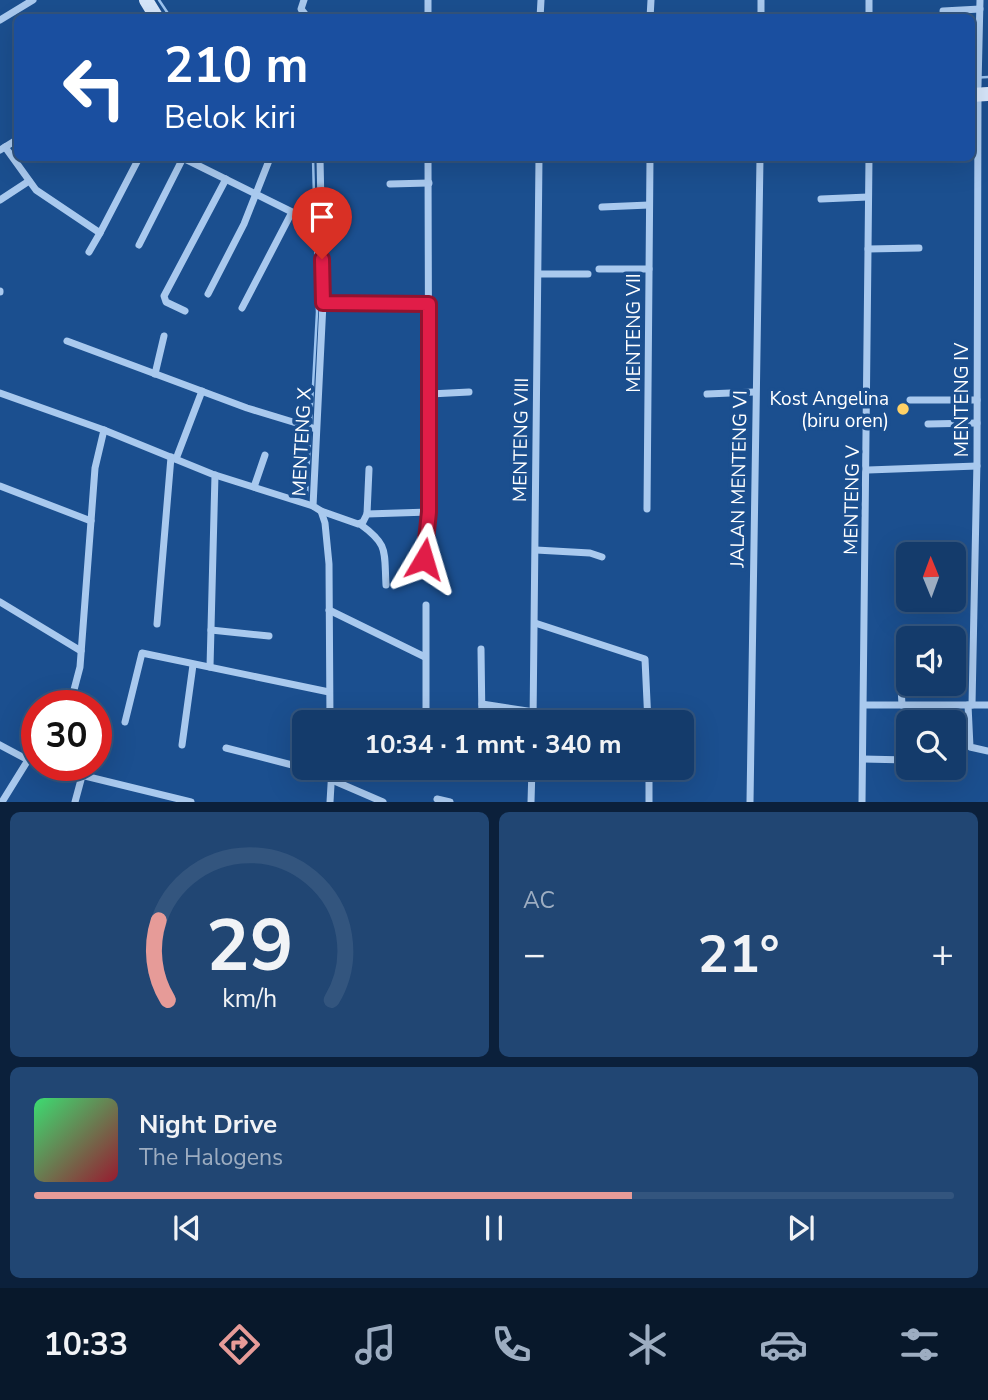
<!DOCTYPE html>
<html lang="id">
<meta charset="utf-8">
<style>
body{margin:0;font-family:"Nunito Sans",sans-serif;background:#214673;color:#f1f3f6;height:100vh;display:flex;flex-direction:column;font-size:26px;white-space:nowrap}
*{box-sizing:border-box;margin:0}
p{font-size:23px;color:#9dadc1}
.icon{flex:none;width:38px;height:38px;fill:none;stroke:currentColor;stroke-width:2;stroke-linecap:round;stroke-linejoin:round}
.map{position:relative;height:802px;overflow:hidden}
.drawer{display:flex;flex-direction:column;gap:10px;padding:10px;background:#0b203b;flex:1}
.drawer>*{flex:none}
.guide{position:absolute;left:14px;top:14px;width:961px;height:147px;border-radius:10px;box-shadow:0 7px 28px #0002,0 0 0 2px #33557e;background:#1a4fa0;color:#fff;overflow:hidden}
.needle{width:46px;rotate:359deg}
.buttons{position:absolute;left:896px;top:542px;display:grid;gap:14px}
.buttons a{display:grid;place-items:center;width:70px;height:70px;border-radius:10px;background:#143b6b;box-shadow:0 7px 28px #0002,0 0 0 2px #33557e;font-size:35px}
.speed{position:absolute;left:21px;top:690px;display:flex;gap:14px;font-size:35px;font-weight:700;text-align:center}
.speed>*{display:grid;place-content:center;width:91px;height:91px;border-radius:50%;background:#143b6b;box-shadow:0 7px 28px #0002,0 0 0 2px #33557e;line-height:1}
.speed .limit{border:10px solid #d22;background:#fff;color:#111}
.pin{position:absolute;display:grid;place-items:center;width:60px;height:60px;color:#fff;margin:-72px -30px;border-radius:50% 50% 50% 0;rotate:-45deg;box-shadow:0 0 7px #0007}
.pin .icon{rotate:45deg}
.me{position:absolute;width:77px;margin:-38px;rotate:7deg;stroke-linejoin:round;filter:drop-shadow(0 0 5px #0008)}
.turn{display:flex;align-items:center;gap:24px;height:147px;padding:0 35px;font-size:32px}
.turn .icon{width:91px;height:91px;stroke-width:2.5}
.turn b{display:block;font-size:49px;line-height:60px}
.big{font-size:52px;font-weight:700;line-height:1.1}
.drawer .widget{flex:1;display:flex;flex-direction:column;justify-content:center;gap:10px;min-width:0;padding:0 24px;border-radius:10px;background:#214673}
.drawer .dial{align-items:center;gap:0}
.dial svg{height:182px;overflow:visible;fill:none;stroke:#33557e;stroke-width:7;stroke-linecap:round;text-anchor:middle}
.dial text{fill:#f1f3f6;stroke:none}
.song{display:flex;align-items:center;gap:21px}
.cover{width:84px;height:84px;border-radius:10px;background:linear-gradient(135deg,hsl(140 70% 55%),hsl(350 70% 35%))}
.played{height:7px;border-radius:4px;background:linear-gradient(90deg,#e69b98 65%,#33557e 65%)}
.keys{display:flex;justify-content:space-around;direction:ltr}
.heat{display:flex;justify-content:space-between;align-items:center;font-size:38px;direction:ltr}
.drawer .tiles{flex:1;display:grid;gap:10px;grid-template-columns:1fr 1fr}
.widget:last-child{grid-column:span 2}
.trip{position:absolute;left:292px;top:710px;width:402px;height:70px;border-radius:10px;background:#143b6b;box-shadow:0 7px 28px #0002,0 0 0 2px #33557e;font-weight:700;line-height:70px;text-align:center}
.menu{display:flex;height:112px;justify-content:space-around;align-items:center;background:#08182b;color:#9dadc1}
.menu .icon{width:49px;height:49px}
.menu .active{color:#e69b98}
.menu b{font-size:32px;color:#f1f3f6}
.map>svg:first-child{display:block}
</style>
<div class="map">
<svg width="988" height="802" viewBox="0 0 988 802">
<rect width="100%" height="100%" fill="#1b4f8f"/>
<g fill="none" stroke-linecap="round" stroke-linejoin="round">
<g stroke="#9cc4f0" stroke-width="2.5">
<path d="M159,0l12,18"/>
<path d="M971,78l17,-1"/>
<path d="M307,496l10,-184 -4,-154"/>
</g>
<g stroke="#a9c9ee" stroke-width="7">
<path d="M304,0l-3,9 7,9"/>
<path d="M943,11l37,-2"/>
<path d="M428,18v-18"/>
<path d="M540,18l1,-18"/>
<path d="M590,18v-2"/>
<path d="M650,18l1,-18"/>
<path d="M761,18v-18"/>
<path d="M869,18v-18"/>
<path d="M0,20l33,-20"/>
<path d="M978,86l2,-86"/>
<path d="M5,147l31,43 64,43 39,-75"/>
<path d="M0,150l18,-11"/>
<path d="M183,158l109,54 -50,96"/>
<path d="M320,158l3,145 -10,203 8,5 4,12 4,41 1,159"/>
<path d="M390,184l39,-1"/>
<path d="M821,199l47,-2"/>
<path d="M0,200l29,-19"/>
<path d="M602,207l47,-2"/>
<path d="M292,214l29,1"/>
<path d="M139,245l44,-87"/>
<path d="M868,249l51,-1"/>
<path d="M89,252l11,-19"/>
<path d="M599,269h50"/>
<path d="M539,274h49"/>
<path d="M0,292v-1"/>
<path d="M208,294l36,-70 26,-66"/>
<path d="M323,303l106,1"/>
<path d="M185,311l-19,-9 -2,-6 62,-117"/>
<path d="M67,341l180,67 69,21"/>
<path d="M155,374l9,-38"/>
<path d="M0,393l104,37 108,44 101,32"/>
<path d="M430,394l39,-2"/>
<path d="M707,394l47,-2"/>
<path d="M910,400h67"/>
<path d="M928,424l49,-1"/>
<path d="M176,459l26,-68"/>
<path d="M868,470l109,-4"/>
<path d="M0,486l91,35"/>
<path d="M254,487l11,-32"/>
<path d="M647,509l3,-351"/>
<path d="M321,511l37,13 5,-2 4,-8 2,-45"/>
<path d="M367,514l62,-2"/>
<path d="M360,524c29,21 24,27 26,61"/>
<path d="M536,550l54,3 12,4"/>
<path d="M423,559l6,-47 -1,-354"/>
<path d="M0,602l81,49"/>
<path d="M426,605v118"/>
<path d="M329,610l96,47"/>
<path d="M535,623l110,36 3,64"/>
<path d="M157,624l14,-167"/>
<path d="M211,630l58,6"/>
<path d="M481,649l1,74"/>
<path d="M210,667l5,-192"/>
<path d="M900,669l2,36"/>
<path d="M482,704l52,8"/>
<path d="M70,705l10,-38 15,-199 9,-38"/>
<path d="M864,705h124"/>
<path d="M968,705l2,42 18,4"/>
<path d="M972,705l5,-244 1,-366"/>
<path d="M125,722l17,-69 187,39"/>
<path d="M533,723l6,-565"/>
<path d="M0,745l28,15"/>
<path d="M182,745l11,-80"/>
<path d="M226,748l78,20"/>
<path d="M863,759l45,1"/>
<path d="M40,765l151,37"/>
<path d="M305,768l27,7"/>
<path d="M649,768v34"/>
<path d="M332,780l51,22"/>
<path d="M437,799l13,3"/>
<path d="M2,802l26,-42 9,4"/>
<path d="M75,802l7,-26"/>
<path d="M330,802l2,-34"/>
<path d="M531,802l1,-34"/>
<path d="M750,802l10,-644"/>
<path d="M862,802l7,-644"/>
</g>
<g stroke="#d6e6fa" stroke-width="14">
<path d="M146,0l11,18"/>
<path d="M971,95l17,-1"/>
</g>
</g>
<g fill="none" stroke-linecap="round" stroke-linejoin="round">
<g stroke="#92132f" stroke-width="18">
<path id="route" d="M322,259l1,44 106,1v208l-5,47"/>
</g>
<use href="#route" stroke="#e11d48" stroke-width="12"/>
</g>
<circle fill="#ffd166" stroke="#1b4f8f" stroke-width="2.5" cx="903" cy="409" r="7"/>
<g text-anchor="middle" stroke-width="7" stroke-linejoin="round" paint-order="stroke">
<g font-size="19" fill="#fff" stroke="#1b4f8f">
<text transform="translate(633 333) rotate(-90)" y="7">MENTENG VII</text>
<text transform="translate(961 400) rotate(-90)" y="7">MENTENG IV</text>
<text transform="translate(520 440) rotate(-89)" y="7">MENTENG VIII</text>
<text transform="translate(301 442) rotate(-87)" y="7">MENTENG X</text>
<text transform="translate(738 479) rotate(-89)" y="7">JALAN MENTENG VI</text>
<text transform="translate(851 500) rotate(-89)" y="7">MENTENG V</text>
</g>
<g font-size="19" fill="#fff" stroke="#1b4f8f" text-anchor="end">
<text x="889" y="405">Kost Angelina<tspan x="889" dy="22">(biru oren)</tspan></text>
</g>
</g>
</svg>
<div class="buttons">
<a><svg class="needle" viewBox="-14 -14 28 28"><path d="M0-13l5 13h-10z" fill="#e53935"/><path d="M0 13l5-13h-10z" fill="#9dadc1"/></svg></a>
<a><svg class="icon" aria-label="sound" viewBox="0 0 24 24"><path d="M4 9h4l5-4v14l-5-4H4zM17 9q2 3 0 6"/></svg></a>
<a><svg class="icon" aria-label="search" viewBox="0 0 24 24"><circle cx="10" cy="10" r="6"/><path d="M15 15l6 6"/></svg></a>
</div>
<div class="speed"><div class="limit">30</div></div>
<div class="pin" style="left:322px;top:259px;background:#d93025"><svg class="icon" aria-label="arrive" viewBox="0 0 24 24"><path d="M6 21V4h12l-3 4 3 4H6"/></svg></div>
<svg class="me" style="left:424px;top:559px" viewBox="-20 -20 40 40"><path d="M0-17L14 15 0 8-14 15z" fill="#e11d48" stroke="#fff" stroke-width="4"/></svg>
<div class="trip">10:34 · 1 mnt · 340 m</div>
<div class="guide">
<div class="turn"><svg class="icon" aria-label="left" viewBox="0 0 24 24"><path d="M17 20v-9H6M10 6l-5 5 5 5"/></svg><div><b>210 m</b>Belok kiri</div></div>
</div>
</div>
<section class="drawer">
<div class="tiles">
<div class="widget dial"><svg viewBox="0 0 100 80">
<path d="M14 69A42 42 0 1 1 86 69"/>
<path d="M14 69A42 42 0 0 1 10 34" stroke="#e69b98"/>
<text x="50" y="56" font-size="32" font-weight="700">29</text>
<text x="50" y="72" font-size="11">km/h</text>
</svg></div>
<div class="widget"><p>AC</p>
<div class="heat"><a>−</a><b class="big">21°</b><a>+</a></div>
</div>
<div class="widget">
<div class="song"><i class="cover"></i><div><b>Night Drive</b><p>The Halogens</p></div></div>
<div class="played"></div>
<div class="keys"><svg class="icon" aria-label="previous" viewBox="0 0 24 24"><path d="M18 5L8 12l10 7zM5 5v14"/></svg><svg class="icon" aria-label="pause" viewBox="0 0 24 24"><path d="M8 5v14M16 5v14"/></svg><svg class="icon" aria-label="next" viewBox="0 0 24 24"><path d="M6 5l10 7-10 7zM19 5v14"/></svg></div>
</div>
</div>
</section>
<nav class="menu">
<b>10:33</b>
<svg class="icon active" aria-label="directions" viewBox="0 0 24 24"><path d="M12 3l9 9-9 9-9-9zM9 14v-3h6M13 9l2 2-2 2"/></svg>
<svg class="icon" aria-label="music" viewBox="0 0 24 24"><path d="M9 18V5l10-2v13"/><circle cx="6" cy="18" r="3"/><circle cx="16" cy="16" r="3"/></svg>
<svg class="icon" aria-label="phone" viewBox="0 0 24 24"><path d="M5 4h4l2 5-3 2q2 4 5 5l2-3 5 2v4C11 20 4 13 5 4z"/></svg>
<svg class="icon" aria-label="climate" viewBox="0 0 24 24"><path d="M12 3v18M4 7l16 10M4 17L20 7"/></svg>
<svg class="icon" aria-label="car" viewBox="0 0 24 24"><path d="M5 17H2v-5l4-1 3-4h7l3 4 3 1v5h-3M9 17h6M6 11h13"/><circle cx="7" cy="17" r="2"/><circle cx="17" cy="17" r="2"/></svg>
<svg class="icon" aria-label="filters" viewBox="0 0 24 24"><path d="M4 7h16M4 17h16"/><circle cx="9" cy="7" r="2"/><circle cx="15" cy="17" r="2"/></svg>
</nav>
